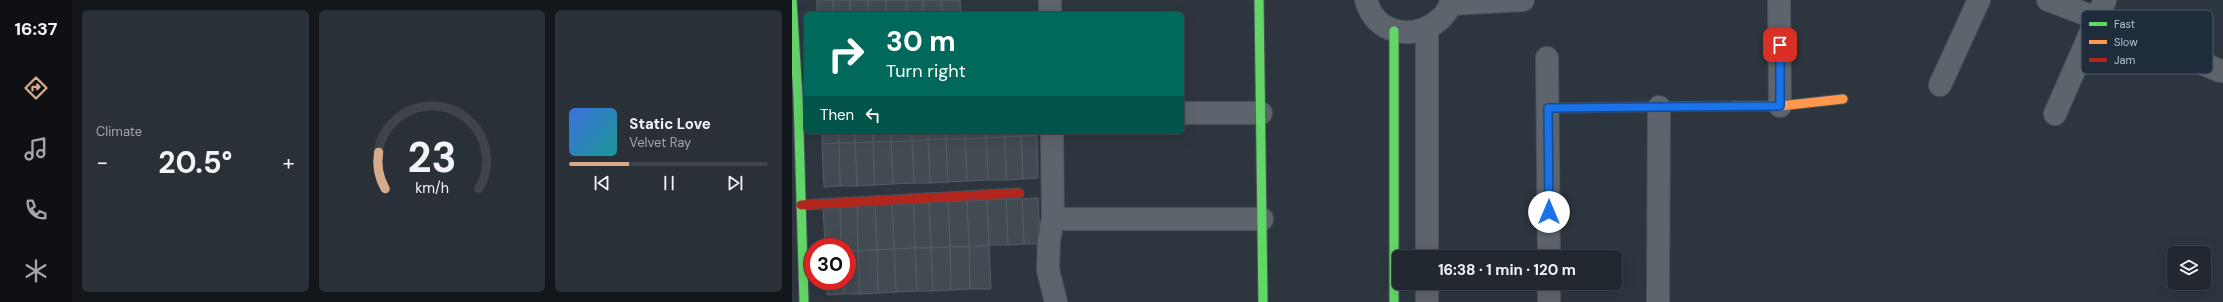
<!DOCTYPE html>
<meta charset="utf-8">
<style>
body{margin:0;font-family:"DM Sans",sans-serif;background:#2a3037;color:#f1f3f6;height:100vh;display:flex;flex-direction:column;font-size:15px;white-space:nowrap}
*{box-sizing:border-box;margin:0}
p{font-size:13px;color:#a2a6aa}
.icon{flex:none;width:22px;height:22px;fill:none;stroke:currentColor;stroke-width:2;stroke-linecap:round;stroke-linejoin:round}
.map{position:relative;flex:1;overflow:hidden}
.details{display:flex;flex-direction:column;gap:10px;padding:10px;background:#13161a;width:720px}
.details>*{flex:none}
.hud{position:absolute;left:12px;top:12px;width:380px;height:122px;border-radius:6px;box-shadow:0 4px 16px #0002,0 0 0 1px #3f444b;background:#00695c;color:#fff;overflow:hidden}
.tools{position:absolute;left:1375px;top:246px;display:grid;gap:8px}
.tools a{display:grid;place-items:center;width:44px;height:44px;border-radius:6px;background:#22282f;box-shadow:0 4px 16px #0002,0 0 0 1px #3f444b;font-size:20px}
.speed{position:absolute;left:12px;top:238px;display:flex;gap:8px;font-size:20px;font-weight:700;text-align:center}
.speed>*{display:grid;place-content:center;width:52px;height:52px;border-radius:50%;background:#22282f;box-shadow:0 4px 16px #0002,0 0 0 1px #3f444b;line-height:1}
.speed .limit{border:6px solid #d22;background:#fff;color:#111}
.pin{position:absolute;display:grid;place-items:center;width:34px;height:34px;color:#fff;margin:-17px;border-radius:8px;box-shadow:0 2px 6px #0006}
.me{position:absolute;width:44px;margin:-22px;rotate:0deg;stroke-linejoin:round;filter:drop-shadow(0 0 3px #0008)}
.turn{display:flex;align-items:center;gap:14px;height:84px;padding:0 16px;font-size:18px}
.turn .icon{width:52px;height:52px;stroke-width:2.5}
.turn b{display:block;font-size:28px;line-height:34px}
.then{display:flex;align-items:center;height:38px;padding:0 16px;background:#0003;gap:8px;font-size:15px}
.big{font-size:30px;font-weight:700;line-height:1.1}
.details .widget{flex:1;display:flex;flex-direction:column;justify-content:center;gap:6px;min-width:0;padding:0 14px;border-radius:6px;background:#2a3037}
.details .dial{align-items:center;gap:0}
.dial svg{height:104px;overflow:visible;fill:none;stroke:#3f444b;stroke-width:7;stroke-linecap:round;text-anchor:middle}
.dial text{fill:#f1f3f6;stroke:none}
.song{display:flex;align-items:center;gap:12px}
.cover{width:48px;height:48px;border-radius:6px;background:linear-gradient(135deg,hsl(220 70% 55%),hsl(180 70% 35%))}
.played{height:4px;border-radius:2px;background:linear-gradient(90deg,#d6ab8b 30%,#3f444b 30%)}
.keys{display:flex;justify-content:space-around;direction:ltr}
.heat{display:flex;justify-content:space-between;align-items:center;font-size:22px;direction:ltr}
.details .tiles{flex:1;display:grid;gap:10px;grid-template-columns:repeat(3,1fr)}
.trip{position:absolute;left:600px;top:250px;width:230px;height:40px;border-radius:6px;background:#22282f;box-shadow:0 4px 16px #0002,0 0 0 1px #3f444b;font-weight:700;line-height:40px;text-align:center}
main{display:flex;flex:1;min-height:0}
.dock{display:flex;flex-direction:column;width:72px;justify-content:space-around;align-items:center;background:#0e1013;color:#a2a6aa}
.dock .icon{width:28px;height:28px}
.dock .current{color:#d6ab8b}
.dock b{font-size:18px;color:#f1f3f6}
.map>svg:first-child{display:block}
</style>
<main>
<nav class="dock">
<b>16:37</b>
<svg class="icon current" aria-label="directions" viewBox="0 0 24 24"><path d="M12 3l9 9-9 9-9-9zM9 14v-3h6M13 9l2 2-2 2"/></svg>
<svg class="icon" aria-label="music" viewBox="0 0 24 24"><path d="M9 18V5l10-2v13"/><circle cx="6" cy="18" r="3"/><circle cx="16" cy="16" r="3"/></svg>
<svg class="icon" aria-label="phone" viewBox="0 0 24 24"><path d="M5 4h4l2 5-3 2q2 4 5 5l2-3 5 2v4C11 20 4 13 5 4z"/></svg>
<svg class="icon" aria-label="climate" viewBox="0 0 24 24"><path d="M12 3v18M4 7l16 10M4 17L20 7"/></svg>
</nav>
<section class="details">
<div class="tiles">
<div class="widget"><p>Climate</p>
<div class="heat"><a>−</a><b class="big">20.5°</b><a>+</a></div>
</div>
<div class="widget dial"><svg viewBox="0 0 100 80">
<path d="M14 69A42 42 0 1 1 86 69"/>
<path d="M14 69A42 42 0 0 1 9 41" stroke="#d6ab8b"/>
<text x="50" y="56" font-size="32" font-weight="700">23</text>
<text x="50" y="72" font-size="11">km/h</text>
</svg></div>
<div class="widget">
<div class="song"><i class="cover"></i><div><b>Static Love</b><p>Velvet Ray</p></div></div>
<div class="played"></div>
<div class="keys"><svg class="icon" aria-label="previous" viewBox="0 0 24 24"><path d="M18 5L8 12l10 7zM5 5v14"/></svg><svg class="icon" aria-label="pause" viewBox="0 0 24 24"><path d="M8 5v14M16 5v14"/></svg><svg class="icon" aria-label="next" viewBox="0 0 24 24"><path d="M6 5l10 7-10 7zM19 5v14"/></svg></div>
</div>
</div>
</section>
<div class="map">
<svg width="1431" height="302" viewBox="0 0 1431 302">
<rect width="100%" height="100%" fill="#2d363f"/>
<g fill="#424a52" stroke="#555d65">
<path d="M25,0h16l1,14h-17z"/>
<path d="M41,0h17v14h-16z"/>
<path d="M58,0h18l1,14h-19z"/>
<path d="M76,0h18v14h-17z"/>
<rect x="94" y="0" width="21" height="14"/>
<rect x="115" y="0" width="16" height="14"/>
<path d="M131,0h18l1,14h-19z"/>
<path d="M149,0h19l1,14h-19z"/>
<path d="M30,132h16l1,11 -17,1z"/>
<path d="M46,132h17v11h-16z"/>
<path d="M63,132h18v10l-18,1z"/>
<rect x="81" y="132" width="18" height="10"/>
<path d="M99,132h21v9l-21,1z"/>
<path d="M120,132h16v8l-16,1z"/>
<path d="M136,132h18v7l-18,1z"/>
<rect x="154" y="132" width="19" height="7"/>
<path d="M173,132h20l1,6 -21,1z"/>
<path d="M193,132h20v5l-19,1z"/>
<path d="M213,132h16v4l-16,1z"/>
<path d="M229,132h15l1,4h-16z"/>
<path d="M229,136h16l1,42 -15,1z"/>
<path d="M229,136l2,43 -17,1 -1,-43z"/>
<path d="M213,137l1,43h-18l-2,-42z"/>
<path d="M194,138l2,42 -21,1 -2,-42z"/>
<path d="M154,139l2,43 -18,1 -2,-43z"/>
<path d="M154,139h19l2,42 -19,1z"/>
<path d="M136,140l2,43h-16l-2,-42z"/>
<path d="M120,141l2,42 -21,1 -2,-42z"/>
<path d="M81,142l2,43 -18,1 -2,-43z"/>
<path d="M81,142h18l2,42 -18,1z"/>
<path d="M47,143h16l2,43h-17z"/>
<path d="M47,143l1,43 -16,1 -2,-43z"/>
<path d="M246,198l2,46h-16l-2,-45z"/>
<path d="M214,199h16l2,45 -16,1z"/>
<path d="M214,199l2,46h-19l-2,-45z"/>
<path d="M195,200l2,45 -20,2 -2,-46z"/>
<path d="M175,201l2,46h-19l-2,-45z"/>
<path d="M156,202l2,45 -19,1 -2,-45z"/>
<path d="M122,203l1,45 -21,1 -2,-45z"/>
<path d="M122,203h15l2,45h-16z"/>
<path d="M100,204l2,45 -17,1 -2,-45z"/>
<path d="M65,205h18l2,45 -19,1z"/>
<path d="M65,205l1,46h-11v-4h-6l-1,-41z"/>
<path d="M48,206l1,41h-16l-2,-40z"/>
<path d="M197,245l2,44h-21l-1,-42z"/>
<path d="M158,247l1,43 -18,1 -2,-43z"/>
<path d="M158,247h19l1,42 -19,1z"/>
<path d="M123,248h16l2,43h-16z"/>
<path d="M123,248l2,43 -21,1 -2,-43z"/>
<path d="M102,249l2,43 -18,1 -1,-43z"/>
<path d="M85,250l1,43 -18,1 -2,-43z"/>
<path d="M55,251h11l2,43h-16l-1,-13h4z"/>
<path d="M35,281h16l1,13 -17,1z"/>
</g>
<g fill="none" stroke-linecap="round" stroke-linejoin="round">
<g stroke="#4c5259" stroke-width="24">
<g id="street">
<path d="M258,0v14"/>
<path d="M574,0c9,34 46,41 72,21 6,-5 12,-13 13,-21"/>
<path d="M987,0l1,106"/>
<path d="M1256,0l48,18 124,53"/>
<path d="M659,4l72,-4"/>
<path d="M755,58l2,199"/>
<path d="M1148,85l39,-85"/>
<path d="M390,113h79"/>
<path d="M1263,114l50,-114"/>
<path d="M260,132l1,87 -4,21 -1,30 8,32"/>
<path d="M261,219h209"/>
<path d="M635,257v-228"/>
<path d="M757,283v19"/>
<path d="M635,302v-19"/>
<path d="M866,302l1,-195"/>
</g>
</g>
<g stroke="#4c5259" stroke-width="11">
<g id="fast">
<path d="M0,0l6,97 6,205"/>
<path d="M467,0l4,302"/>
<path d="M602,31v271"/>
</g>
</g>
<g stroke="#4c5259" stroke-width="11">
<path id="slow" d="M942,106h46l63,-7"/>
</g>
<g stroke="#4c5259" stroke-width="11">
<g id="jam">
<path d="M756,108l186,-2"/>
<path d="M9,205l218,-12"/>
</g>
</g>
<use href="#street" stroke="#5e646b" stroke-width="22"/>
<use href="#fast" stroke="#63d668" stroke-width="9"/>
<use href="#slow" stroke="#ff974d" stroke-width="9"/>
<use href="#jam" stroke="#b3261e" stroke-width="9"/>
</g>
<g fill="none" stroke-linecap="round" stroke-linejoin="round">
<g stroke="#114b97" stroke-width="10">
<path id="route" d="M757,212l-1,-104 232,-2v-61"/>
</g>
<use href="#route" stroke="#1a73e8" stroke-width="7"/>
</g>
<rect x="1289" y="10" width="132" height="64" rx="6" fill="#1f2c3b" stroke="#4d5967" stroke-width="1"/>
<rect x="1297" y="22" width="18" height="4" fill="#63d668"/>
<rect x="1297" y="40" width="18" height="4" fill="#ff974d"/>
<rect x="1297" y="58" width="18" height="4" fill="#b3261e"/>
<g font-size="11" fill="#b8c2ce">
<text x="1322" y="28">Fast</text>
<text x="1322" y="46">Slow</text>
<text x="1322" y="64">Jam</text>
</g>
</svg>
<div class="tools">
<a><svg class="icon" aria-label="layers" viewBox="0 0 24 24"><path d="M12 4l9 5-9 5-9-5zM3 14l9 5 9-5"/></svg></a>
</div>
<div class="speed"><div class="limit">30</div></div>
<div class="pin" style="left:988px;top:45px;background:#d93025"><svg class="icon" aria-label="arrive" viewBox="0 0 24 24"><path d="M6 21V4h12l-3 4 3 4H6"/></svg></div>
<svg class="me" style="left:757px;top:212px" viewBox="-20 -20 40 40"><circle r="19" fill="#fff"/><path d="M0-13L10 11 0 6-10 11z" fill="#1a73e8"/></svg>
<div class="trip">16:38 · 1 min · 120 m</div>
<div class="hud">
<div class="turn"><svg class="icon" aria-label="right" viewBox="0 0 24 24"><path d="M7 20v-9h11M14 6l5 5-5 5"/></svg><div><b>30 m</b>Turn right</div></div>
<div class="then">Then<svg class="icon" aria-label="left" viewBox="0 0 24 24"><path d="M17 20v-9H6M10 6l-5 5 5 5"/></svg></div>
</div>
</div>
</main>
